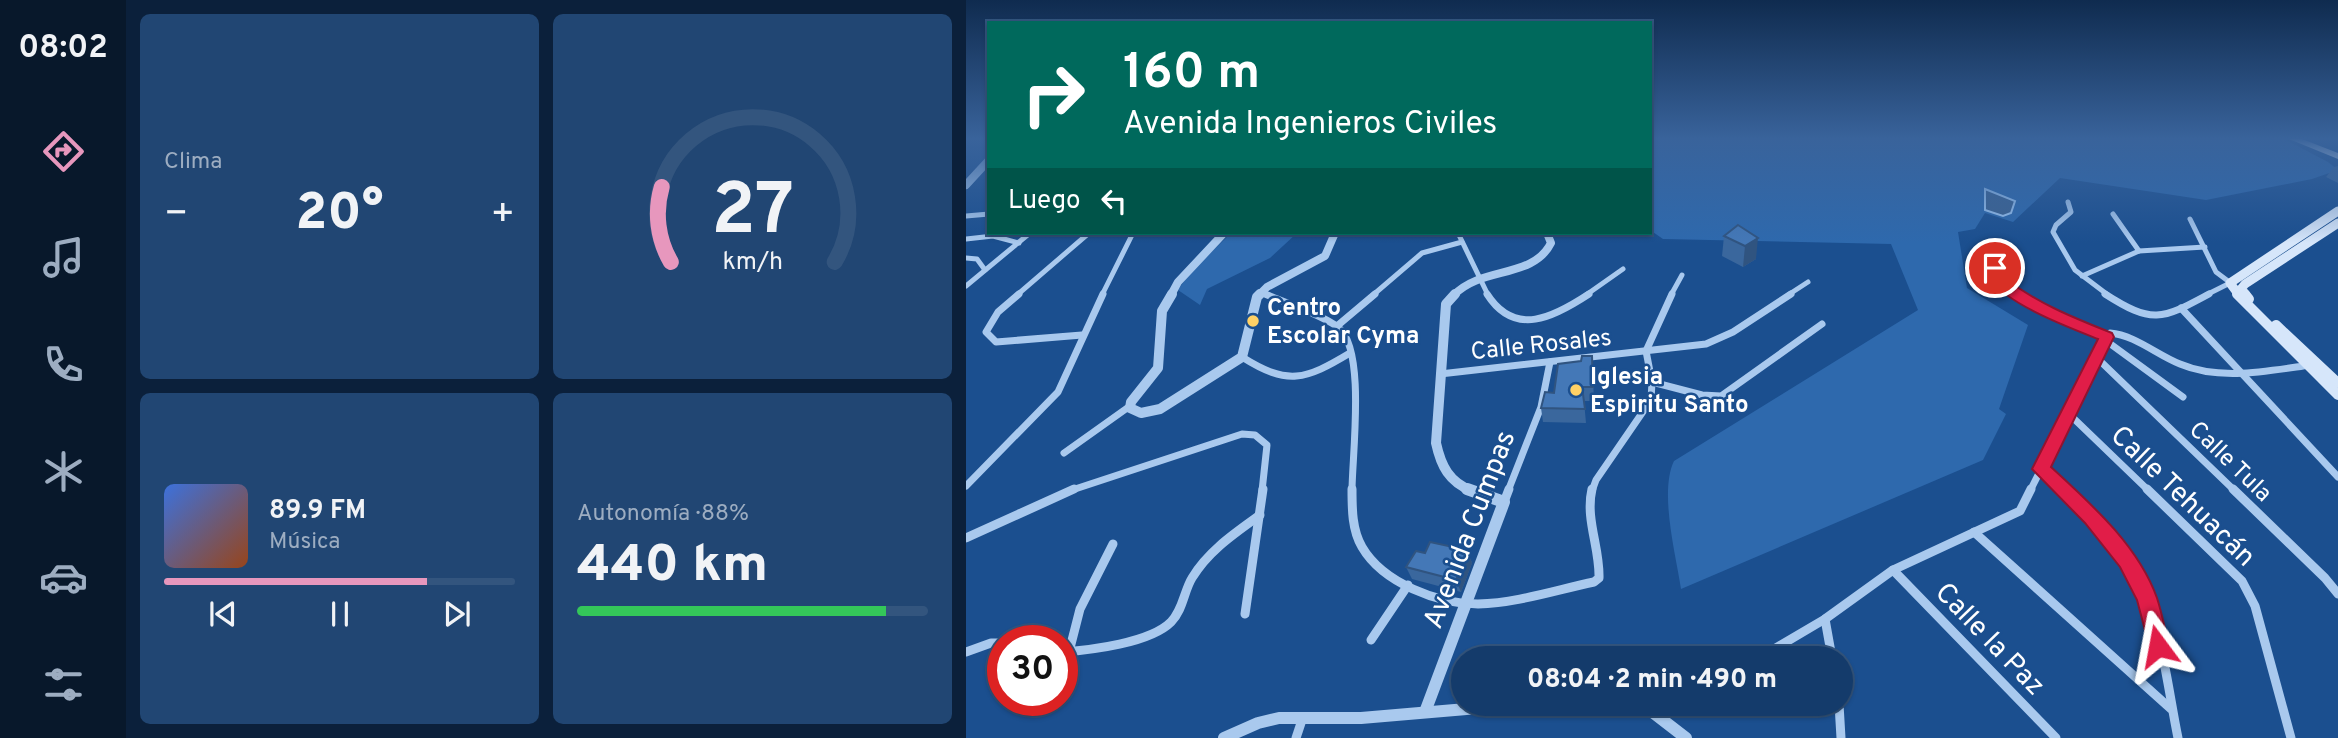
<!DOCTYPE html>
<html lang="es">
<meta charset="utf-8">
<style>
body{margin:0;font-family:Overpass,sans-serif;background:#214673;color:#f1f3f6;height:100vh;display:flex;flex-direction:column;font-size:26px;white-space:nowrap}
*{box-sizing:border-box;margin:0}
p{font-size:23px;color:#9dadc1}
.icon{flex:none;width:38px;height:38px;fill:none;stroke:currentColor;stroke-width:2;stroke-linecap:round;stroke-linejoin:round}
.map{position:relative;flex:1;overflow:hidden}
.side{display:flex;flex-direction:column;gap:14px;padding:14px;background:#0b203b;width:840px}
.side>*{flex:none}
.guide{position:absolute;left:21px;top:21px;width:665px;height:214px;border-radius:0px;box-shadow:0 2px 5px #0004,0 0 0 2px #33557e;background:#00695c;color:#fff;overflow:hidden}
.speed{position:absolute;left:21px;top:625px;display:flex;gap:14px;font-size:35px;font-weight:700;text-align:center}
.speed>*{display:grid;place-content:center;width:91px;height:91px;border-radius:50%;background:#143b6b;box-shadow:0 2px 5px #0004,0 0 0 2px #33557e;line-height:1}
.speed .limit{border:10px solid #d22;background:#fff;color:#111}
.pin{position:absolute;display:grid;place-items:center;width:60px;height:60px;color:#fff;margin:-30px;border:4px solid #fff;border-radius:50%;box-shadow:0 2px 7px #0007}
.me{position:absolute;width:77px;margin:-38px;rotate:347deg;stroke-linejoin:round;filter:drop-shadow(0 0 5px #0008)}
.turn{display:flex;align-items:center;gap:24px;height:147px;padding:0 21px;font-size:32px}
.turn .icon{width:91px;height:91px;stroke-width:2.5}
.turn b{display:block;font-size:49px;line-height:60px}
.then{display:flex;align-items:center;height:66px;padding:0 21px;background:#0003;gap:14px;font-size:26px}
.big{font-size:52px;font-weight:800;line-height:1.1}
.side .tile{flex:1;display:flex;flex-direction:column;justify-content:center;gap:10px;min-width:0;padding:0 24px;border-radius:10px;background:#214673}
.side .dial{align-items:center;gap:0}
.dial svg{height:182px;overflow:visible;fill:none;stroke:#33557e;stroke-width:7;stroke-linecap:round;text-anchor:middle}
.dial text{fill:#f1f3f6;stroke:none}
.song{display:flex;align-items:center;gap:21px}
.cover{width:84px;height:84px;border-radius:10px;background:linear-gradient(135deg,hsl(220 70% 55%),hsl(20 70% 35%))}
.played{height:7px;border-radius:4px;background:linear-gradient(90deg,#e797bd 75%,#33557e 75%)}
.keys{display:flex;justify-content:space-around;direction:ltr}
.heat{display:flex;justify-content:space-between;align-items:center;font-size:38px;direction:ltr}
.charge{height:10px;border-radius:5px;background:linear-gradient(90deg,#34c759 88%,#33557e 0)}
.side .tiles{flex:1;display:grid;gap:14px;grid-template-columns:repeat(2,1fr)}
.trip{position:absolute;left:485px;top:646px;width:402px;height:70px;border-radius:35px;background:#143b6b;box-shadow:0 2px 5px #0004,0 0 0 2px #33557e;font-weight:800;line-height:70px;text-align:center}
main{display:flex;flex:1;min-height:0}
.menu{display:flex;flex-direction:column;width:126px;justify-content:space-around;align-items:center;background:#08182b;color:#9dadc1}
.menu .icon{width:49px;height:49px}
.menu .selected{color:#e797bd}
.menu b{font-size:32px;color:#f1f3f6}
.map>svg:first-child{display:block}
</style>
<main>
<nav class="menu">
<b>08:02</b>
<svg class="icon selected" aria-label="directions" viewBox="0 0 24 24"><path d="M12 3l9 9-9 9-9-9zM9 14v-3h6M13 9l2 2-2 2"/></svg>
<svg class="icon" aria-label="music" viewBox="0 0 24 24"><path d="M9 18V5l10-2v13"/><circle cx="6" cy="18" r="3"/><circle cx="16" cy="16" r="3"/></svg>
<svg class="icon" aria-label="phone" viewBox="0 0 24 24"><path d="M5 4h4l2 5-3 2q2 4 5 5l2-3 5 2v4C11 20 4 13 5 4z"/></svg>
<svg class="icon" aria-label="climate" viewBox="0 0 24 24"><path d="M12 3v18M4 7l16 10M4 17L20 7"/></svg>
<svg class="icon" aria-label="car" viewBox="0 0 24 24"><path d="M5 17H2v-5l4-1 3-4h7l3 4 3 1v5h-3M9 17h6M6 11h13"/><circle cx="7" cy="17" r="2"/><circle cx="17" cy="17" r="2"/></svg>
<svg class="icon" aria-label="filters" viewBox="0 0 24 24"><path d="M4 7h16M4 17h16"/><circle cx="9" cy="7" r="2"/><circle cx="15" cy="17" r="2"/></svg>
</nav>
<section class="side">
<div class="tiles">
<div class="tile"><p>Clima</p>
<div class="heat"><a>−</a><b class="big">20°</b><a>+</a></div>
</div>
<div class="tile dial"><svg viewBox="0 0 100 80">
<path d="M14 69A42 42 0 1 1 86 69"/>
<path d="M14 69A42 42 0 0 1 10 36" stroke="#e797bd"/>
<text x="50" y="56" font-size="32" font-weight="700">27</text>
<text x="50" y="72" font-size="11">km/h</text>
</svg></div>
<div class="tile">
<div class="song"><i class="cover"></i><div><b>89.9 FM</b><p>Música</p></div></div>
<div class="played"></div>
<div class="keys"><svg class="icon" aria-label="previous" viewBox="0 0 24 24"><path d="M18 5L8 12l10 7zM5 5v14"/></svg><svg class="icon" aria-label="pause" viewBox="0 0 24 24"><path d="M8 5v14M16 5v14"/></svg><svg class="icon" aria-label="next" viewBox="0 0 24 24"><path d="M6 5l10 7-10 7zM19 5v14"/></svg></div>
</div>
<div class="tile"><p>Autonomía · 88%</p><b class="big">440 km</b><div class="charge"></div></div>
</div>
</section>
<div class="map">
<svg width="1372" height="738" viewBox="0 0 1372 738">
<rect width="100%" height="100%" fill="#1b4f8f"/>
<g fill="#2e69ad">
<path d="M684,139h634l44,23 10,8 -26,9 -106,21 -146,-22 -47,44 -28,-9 -10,16 -17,3 9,56 61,37 -29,84 7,5 -23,46 -302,129c-5,-34 -22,-97 -7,-128l244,-151 -27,-66 -228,-5 -13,-9z"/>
<path d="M265,233h66l-27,25 -63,31 -7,16 -22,-15 11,-16z"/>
</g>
<path fill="#3c6290" stroke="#9cc4f0" stroke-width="2" d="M1019,189l30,12 -4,12 -8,3 -18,-6z"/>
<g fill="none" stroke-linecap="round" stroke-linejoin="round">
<g stroke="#a9c9ee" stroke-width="5">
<path d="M1102,202l3,10 -15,13 -3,7 22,38 33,25"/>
<path d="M1147,214l26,37"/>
<path d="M0,216l23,-2"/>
<path d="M1224,219l26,53 16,12"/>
<path d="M492,233l30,62"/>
<path d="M0,239l27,-3 26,7"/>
<path d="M0,258l11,1 8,11"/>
<path d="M1029,269l-1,8 23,18"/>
<path d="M1116,276l57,-25 66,-4"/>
<path d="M0,286l64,-53"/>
<path d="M296,292l7,3"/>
<path d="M51,295l72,-62"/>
<path d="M136,295l31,-62"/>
<path d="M407,295l49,-42 40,-11"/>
<path d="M620,295l37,-26"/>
<path d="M705,295l11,-20"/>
<path d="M822,295l20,-13"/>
<path d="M1240,295l24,-12"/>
</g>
<g stroke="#a9c9ee" stroke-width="7">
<path d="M53,294l-21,18 -12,20 10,10 86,-7"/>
<path d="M299,294c19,8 60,22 74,34 27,23 13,128 13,163"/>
<path d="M521,294c28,44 67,23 102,0"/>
<path d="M1048,294l33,18 60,25"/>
<path d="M1139,294c47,30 56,26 104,0"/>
<path d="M1215,308l157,169"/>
<path d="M371,326l38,-32"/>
<path d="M1139,340l78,57"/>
<path d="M680,351l26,-57"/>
<path d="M276,357c46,29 63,23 108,-4"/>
<path d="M1130,357l139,134"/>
<path d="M474,374l266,-30 27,-12 58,-38"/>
<path d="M686,382l50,13 19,1 101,-72"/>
<path d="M1102,413l81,78"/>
<path d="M98,453l66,-47"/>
<path d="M1075,469l24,22"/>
<path d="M0,486l92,-94 45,-98"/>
<path d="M103,491l173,-57 13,1 12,10 -5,46"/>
<path d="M542,491l33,-84 9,-45"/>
<path d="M626,491l4,-11 55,-80 1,-18 -6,-31"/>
<path d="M1064,491l80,-158c25,2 47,22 70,31 40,17 88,7 130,1"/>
</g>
<g stroke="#a9c9ee" stroke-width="9">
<path d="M386,489c0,20 0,41 10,58 21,36 76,57 116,57 39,-1 78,-14 116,-22l5,-4c1,-30 -14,-59 -7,-89"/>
<path d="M1097,489c28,26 56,53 73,87 26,50 31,108 42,162"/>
<path d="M1181,489l95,92 13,25 36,132"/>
<path d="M1267,489l92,89 13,16"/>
<path d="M538,502l5,-13"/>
<path d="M1008,532l197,177"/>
<path d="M0,538l108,-49"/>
<path d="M927,570l163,168"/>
<path d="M279,614l18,-125"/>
<path d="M859,619l7,39"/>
<path d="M405,640l37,-55"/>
<path d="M0,652l25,-9h12"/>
<path d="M96,652c29,-2 88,-9 109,-30 12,-12 13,-31 21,-44 16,-27 43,-45 68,-63"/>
<path d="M103,652l11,-43 33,-65"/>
<path d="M793,658l66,-39 68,-49 127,-59 11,-22"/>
<path d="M873,704l2,34"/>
<path d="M330,738l7,-21"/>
</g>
<g stroke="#a9c9ee" stroke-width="8">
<path d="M0,185l23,-25"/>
<path d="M205,295l7,-13 46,-49"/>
<path d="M293,295l8,-8 58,-31 10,-23"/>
<path d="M488,295c28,-29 79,-16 97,-52l-4,-10"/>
</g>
<g stroke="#a9c9ee" stroke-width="10">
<path d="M206,294l-10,17 -4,57 -27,34 -1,6 11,5 19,-4 82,-52 15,-60 3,-3"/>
<path d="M489,294l-9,10 -10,139c5,23 13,39 36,48"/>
</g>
<g stroke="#a9c9ee" stroke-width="12">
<path d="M676,704l44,34"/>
<path d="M459,712l79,-210 -37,-13"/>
<path d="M258,738l34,-15 21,-5h82l164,-14"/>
</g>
<g stroke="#d6e6fa" stroke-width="9">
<path d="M1273,295l-9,-12 108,-72"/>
<path d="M1280,295l-5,-6 4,-5 93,-61"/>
</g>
<g stroke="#d6e6fa" stroke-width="10">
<path d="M1271,294l101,101"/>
<path d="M1279,294l4,5"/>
<path d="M1310,325l62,58"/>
</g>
<path fill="#f0f6ff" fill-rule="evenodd" d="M1323,139h13l36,14v6z"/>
</g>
<g fill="#3a679d">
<path d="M1372,166v17l-12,-6 8,-10z"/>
<path d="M772,225l18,34 -13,8 -21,-11 2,-20z"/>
<path d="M626,356l2,45h-10l2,22 -43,-1 -2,-14 13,-15z"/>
<path d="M501,550l5,13 -11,29 -49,-13 -6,-12 19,-14z"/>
</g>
<g fill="#305480">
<path d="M792,238l-2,21 -13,8 2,-21z"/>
<path d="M501,550l5,13 -11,29 -5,-12z"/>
</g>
<g fill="#4478b7" stroke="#305480" stroke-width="2">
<path d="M772,225l20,13 -13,8 -21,-10z"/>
<path d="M616,356h10l1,31h-11l3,22 -44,-1 4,-16 9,1 4,-29 23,-3z"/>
<path d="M464,542l37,8 -11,30 -50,-13 10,-16 9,2z"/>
</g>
<linearGradient id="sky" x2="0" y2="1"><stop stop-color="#0f2b4f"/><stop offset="0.57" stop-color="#39639b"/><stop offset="1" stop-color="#39639b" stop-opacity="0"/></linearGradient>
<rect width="1372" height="243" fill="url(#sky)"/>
<path fill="#e11d48" stroke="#92132f" stroke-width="2" d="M1029,264l5,1 1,10c33,27 73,43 111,58l2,4 -63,130c40,37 87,78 106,131 5,15 8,32 12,48l-3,7 -8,3 -7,-3 -14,-53 -17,-33 -35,-44 -53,-54 66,-130c-33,-13 -89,-34 -111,-62l1,-9z"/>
<g fill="#ffd166" stroke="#1b4f8f" stroke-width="2.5">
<circle cx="287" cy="321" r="7"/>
<circle cx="610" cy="390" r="7"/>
</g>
<g text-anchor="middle" stroke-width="5" stroke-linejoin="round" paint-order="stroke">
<g font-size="24" font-weight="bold" fill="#fff" stroke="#1b4f8f" text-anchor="start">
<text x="301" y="315">Centro<tspan x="301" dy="28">Escolar Cyma</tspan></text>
<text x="624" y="384">Iglesia<tspan x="624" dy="28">Espiritu Santo</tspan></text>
</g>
<g font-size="24" fill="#fff" stroke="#1b4f8f">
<text transform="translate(575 344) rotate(-6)" y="8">Calle Rosales</text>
<text transform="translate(1265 461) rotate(44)" y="8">Calle Tula</text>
</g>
<g font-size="28" fill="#fff" stroke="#1b4f8f">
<text transform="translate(1218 495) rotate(44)" y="10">Calle Tehuacán</text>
<text transform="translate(502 529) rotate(-69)" y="10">Avenida Cumpas</text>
<text transform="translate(1025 638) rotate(46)" y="10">Calle la Paz</text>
</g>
</g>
</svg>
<div class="speed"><div class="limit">30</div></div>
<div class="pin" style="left:1029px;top:268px;background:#d93025"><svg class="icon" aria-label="arrive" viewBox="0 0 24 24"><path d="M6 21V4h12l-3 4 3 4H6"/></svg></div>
<svg class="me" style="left:1192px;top:646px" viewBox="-20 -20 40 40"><path d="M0-17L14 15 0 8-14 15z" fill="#e11d48" stroke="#fff" stroke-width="4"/></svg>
<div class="trip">08:04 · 2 min · 490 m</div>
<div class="guide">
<div class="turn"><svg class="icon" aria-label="right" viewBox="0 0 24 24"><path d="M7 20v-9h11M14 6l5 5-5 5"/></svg><div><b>160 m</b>Avenida Ingenieros Civiles</div></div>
<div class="then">Luego<svg class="icon" aria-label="left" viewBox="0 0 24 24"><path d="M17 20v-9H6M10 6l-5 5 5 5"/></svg></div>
</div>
</div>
</main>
